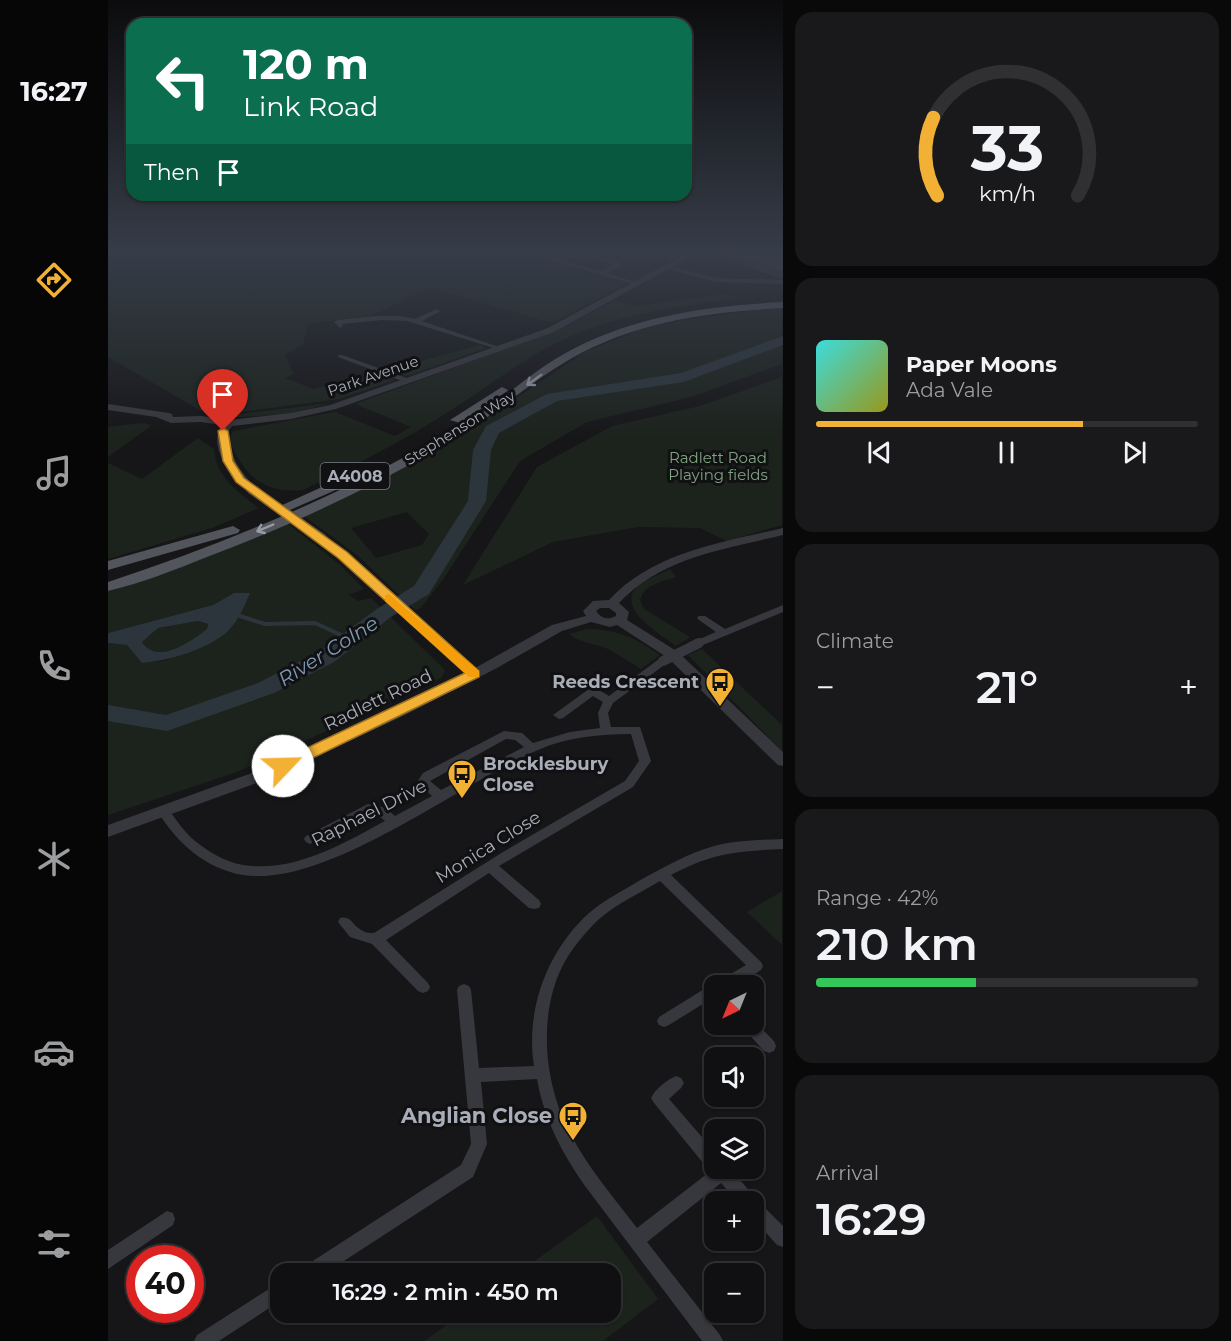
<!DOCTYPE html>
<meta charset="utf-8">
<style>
body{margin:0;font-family:Montserrat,sans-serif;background:#19191b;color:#f1f3f6;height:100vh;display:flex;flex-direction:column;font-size:22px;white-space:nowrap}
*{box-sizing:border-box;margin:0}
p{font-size:20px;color:#9c9d9f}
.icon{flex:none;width:33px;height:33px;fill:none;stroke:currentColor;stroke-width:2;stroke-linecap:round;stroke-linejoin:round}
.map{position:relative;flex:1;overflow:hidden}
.drawer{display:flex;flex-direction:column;gap:12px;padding:12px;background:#09090a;width:448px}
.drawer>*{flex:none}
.top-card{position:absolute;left:18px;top:18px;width:566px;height:183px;border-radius:18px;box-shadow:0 2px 4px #0004,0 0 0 2px #303032;background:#0b6e4f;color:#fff;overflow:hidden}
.needle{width:39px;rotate:223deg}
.fabs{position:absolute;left:596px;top:975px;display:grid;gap:12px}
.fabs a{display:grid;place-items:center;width:60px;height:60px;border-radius:12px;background:#101012;box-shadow:0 2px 4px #0004,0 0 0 2px #303032;font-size:30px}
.speed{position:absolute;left:18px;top:1245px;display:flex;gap:12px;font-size:30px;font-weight:700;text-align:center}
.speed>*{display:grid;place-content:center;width:78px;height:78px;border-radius:50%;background:#101012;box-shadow:0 2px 4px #0004,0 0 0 2px #303032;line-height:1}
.speed .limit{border:9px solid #d22;background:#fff;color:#111}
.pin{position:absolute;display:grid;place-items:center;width:51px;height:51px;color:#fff;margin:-62px -26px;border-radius:50% 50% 50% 0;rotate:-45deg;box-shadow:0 0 6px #0007}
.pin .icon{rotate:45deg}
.me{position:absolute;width:66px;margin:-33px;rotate:66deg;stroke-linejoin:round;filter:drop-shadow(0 0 4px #0008)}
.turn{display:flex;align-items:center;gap:21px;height:126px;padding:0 18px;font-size:27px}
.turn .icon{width:78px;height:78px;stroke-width:2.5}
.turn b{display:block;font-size:42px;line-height:51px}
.then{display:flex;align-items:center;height:57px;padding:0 18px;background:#0003;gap:12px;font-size:22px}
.big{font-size:45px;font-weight:600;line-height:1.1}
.drawer .tile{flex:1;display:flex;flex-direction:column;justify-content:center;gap:9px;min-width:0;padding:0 21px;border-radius:18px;background:#19191b}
.drawer .dial{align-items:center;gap:0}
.dial svg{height:156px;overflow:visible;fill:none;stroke:#303032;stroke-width:7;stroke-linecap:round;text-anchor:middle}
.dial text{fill:#f1f3f6;stroke:none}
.song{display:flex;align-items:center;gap:18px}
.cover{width:72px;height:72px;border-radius:9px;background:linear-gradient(135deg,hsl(180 70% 55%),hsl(60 70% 35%))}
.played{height:6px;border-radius:3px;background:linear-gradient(90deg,#f2b134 70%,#303032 70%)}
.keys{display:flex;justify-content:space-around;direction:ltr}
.heat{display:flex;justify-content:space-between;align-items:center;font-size:33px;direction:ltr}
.charge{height:9px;border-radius:4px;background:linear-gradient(90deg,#34c759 42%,#303032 0)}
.trip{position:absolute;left:162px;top:1263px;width:351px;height:60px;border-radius:18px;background:#101012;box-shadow:0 2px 4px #0004,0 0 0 2px #303032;font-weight:600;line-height:60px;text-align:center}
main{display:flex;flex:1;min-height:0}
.tabs{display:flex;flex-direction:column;width:108px;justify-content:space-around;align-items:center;background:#060607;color:#9c9d9f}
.tabs .icon{width:42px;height:42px}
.tabs .active{color:#f2b134}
.tabs b{font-size:27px;color:#f1f3f6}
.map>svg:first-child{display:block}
</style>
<main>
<nav class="tabs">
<b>16:27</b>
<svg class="icon active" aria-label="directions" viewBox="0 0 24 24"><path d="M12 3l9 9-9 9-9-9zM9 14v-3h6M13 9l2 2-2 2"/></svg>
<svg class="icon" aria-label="music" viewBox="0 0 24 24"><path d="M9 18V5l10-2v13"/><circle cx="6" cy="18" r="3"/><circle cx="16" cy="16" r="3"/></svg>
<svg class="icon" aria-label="phone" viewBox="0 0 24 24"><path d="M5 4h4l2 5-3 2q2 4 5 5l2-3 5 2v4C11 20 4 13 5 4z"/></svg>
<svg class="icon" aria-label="climate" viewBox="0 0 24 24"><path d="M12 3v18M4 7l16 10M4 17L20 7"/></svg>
<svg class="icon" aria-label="car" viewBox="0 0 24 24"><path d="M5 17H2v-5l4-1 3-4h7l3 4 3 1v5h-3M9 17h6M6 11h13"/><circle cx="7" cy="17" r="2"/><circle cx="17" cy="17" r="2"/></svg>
<svg class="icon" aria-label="filters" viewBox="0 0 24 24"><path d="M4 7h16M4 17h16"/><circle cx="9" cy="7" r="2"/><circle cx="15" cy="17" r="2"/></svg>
</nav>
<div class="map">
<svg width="675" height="1341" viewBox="0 0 675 1341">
<rect width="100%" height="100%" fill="#161618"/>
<g fill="#1c231d" fill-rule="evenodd">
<path d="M0,252h412l108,31 -76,40 -121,-35 -61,28 -62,8 -5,20 -18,11 9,19 -9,4 29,11 63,-16 17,7 -54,19 -130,17 -102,-59z"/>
<path d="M615,294l20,4c-59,7 -120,15 -174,39 -43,19 -81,50 -121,75 -46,30 -95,54 -145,78 -40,4 -59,-15 -74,-50l4,-9 102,-19 60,24 16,-9 -56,-23 205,-75 55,-29 22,6z"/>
<path d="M674,307v57l-91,33 -104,25 -67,39 -76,117 -23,30 -6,2 -58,-55 -53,-39 142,-71 139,-93 53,-22 50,-11zM299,512l22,22 -7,11 -46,13 -25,-30z"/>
<path d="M372,345l6,3 -79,28 -19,-6z"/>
<path d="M674,377v148l-55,16 -27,-13 -62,-1 -85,15 -90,43 74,-118 75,-41 88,-20z"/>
<path d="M223,403l-41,11 -67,4v-2z"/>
<path d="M34,423l10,2 -44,32v-30z"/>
<path d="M90,438l16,11c2,28 24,43 45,59l-47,20 -104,31v-96l34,16z"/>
<path d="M179,523l52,41 25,25 -15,6 9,6 13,-3 74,72 -4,8 -204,94 -129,43v-172l19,2 15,18 21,-2 62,-28 24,-40h-15l-21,12 -105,28v-42l57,-19z"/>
<path d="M562,569l6,8c-15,5 -31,7 -36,23l4,9 46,28 -14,9c-17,-13 -64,-40 -36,-62 9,-6 21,-10 30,-15z"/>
<path d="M90,621l10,3 -1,6c-14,12 -51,36 -65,12l16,-14z"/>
<path d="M479,629c29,0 49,9 73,26l-19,14c-11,-7 -22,-14 -33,-20 -13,-6 -29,-6 -39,-15z"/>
<path d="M594,649l80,76v26l-94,-96z"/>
<path d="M674,891v54l-35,-33z"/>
<path d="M489,1216l61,83 -55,42h-179l40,-28 146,-1v-38l-92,-1z"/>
</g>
<path fill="#2c353c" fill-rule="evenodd" d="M126,593h16c-6,14 -12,29 -24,40 -21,17 -58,28 -84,30l-15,-18 -19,-2v-10l105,-28zM90,621l10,3 -1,5c-15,12 -50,37 -65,13l16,-14z"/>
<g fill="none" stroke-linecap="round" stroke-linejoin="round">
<path stroke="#2c353c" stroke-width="4" d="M132,616l25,8 50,-1 37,17"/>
<path fill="#2c353c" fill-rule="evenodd" d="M675,336v9l-99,37 -127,19 -58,32 -8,17 -5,51 -57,93 -38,23 -57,45 -60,31 -107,38 -59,-10v-16l58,10 92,-32 60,-31 59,-43 37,-23 54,-85 5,-51 13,-24 61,-32 134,-21z"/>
<g fill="#37383d" fill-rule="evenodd">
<path d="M421,252l29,7 17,-7h6l41,11v2l-15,8 34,11 -5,1 -107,-31zM470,255l37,9 -14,7 -37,-10z"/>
<path d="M550,252h8l18,8 -5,1z"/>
<path d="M559,265l49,13 67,2v4l-67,-2 -51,-14 -1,-1z"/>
<path d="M329,309l3,2 -1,1 -17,9 80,27 -5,1 -90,-28 -25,-1 -40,4 1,2 -3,2 -6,-6 3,-2c25,-2 54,-8 78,-1z"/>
<path d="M230,355h4l70,25 -7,2 -67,-25z"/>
<path d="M675,605v7l-80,33h-8l-1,-2 1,-2 21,-9 -17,-12 -2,-2 2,-2h6l20,13z"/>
<path d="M555,658l5,3 -1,2 -54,40 -5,10 3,14h29l11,34 -18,26 -134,79 40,34 2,4 -2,4 -5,1 -5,-1 -40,-35 -103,67 42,43 2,4 -2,4 -5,2 -5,-2 -46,-47 -22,-7 -12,-15 2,-4c12,-3 13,9 23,13 3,2 7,2 11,2l129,-81 122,-71 14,-20 -8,-27c-31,0 -64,3 -93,16 -78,33 -211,138 -295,125 -37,-6 -66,-32 -85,-63l2,-3h8c8,10 16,23 27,32 14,11 30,21 48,24 50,8 100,-21 142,-44l-7,-6 -9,-2 -55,29 -4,2 -4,-2 -2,-3 2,-3 62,-32 18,4 9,8 37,-20 -15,-14 6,-9 81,-42 18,2 11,10 37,-11 30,-4 -2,-15 5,-11 -10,-6 -30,22 -4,1 -6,-4 36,-26h8l12,7 50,-37zM398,739l9,1 9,7 -83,43 -11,-9z"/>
<path d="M675,839v10c-47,2 -71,4 -112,26l90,87 2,4 -2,4 -26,16h-21v11l-45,28 -5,2 -5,-2 -2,-4 2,-4 50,-31 7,-1 1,-3 29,-17 -86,-84c-20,12 -44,23 -62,39 -14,14 -27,29 -36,47 -25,51 -17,120 9,168 18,34 43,63 66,93l75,-58 -4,-1 -54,-66 -3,-5c4,-9 16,-18 25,-22l5,2 3,5 -3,5 -12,11 45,52v17h16l26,31 27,27v21l-6,-2 -24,-27v-16h-15l-17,-19 -74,59 73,93 3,6h-21l-117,-155c-23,-33 -41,-67 -48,-107l-56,3 6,62 -14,33 -149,97h-24l2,-6 159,-103 10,-21 -14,-154 2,-4 5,-2 5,2 2,4 8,78 55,-2c-9,-57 14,-116 55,-153 16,-14 37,-24 55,-35 22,-12 45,-25 70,-32 23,-6 46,-6 69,-7z"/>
<path d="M645,1020l21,21 2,5 -2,5 -5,2 -5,-2 -21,-23 -2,-4h12z"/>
<path d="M59,1211l6,2 2,6 -2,6 -65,44v-19z"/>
<path d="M172,1282v19l-61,40h-25l3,-6z"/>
</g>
<g fill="#37383d" fill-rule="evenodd">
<path d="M581,252h10l-145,80 -218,77 -45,10 -59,7 -4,5c1,27 13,40 29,59l-1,2h-8c-15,-14 -42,-46 -26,-67l-21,-3 -30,1 -15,-6 -48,-7v-6l61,9 3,1 1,3 28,-1 28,4 62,-7 39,-8 218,-77z"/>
<path d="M675,528v7c-58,14 -121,22 -164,68l10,9 -2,8 51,32 105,100v14l-5,-1 -110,-107 -51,-33 -7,2 -19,-5 -29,9 -65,37 -94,48 -130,61 -165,60v-12l155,-56 130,-59 72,-37 -147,-133 -2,-2 2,-2h8l149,132 77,-43 34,-9 -3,-5 10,-10 16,-1c45,-48 111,-57 174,-72zM492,608h9l7,5v3c-9,4 -14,3 -20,-5z"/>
</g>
<g fill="#53555c" fill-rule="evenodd">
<path d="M675,302v6c-73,4 -146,13 -211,50 -44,25 -82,61 -127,87 -76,44 -156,81 -238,112 -32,13 -66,26 -99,34v-9c105,-35 207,-76 304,-129 24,-13 48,-26 71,-41 27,-19 52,-42 81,-58 66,-38 143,-48 219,-52z"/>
<path d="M394,387l6,3 -2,2 -46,31 -10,-3z"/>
<path d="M225,482l5,1v6l-48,21 -5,1 -7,-4z"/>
<path d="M125,526l7,4 -2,3 -130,37v-9z"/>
</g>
<path stroke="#37383d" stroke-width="10" d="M555,661l36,-18"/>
<path stroke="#37383d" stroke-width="10" d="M144,490l70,48"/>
</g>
<path fill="#323236" d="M605,252h70v26l-7,-1 -63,-23z"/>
<path fill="#3f3f44" stroke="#4f5156" stroke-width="1.5" d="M625,252h50v17l-5,-1z"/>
<defs><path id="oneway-shaft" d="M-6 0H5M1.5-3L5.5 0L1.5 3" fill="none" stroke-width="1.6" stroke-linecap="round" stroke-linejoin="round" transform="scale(1.5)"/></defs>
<g stroke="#979ba6">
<use href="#oneway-shaft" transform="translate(426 380) rotate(144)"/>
<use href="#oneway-shaft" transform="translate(157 528) rotate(157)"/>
</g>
<linearGradient id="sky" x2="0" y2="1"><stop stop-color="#0c0c0d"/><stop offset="0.57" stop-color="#363c48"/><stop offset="1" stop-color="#363c48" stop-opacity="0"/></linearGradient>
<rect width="675" height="440" fill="url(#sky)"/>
<path fill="#f2b134" stroke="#9d7322" stroke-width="1.5" d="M115,428l5,3 5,30 11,17 103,74 132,119v6l-191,93h-11l-2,-4 2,-4 188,-89 -127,-115 -102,-76 -13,-21 -5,-30z"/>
<path fill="#f59e0b" d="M281,594l90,77v6h-10l-84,-76v-6z"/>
<defs>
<g id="bus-pin" transform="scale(1.5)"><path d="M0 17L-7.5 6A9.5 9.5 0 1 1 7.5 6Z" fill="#f2b134" stroke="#111113"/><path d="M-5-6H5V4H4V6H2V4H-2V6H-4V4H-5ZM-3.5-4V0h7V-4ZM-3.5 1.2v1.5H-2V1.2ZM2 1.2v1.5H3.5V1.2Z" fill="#111"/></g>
</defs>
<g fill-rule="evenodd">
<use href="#bus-pin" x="612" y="682"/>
<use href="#bus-pin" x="354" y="774"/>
<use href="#bus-pin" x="465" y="1116"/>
</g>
<g text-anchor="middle" stroke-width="6" stroke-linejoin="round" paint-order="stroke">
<g font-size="15" fill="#a8adb8" stroke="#111113">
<text transform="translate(265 376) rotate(-19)" y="5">Park Avenue</text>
<text transform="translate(352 428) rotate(-32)" y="5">Stephenson Way</text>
</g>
<g font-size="15" fill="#7fa381" stroke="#111113">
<text x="610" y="463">Radlett Road<tspan x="610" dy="17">Playing fields</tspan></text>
</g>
<rect fill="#111113" stroke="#7b7e86" stroke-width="1.5" x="212.5" y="463" width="69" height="26" rx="4.5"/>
<g font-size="16" font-weight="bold" fill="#a8adb8">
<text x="247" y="482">A4008</text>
</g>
<g font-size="18" font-weight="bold" fill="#a8adb8" stroke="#111113" text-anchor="end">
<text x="591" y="688">Reeds Crescent</text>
<text x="375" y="770" text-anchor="start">Brocklesbury<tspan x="375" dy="21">Close</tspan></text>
</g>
<g font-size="18" fill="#a8adb8" stroke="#111113">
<text transform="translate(270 700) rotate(-26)" y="6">Radlett Road</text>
<text transform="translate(261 813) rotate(-27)" y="6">Raphael Drive</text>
<text transform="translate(380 847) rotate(-32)" y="6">Monica Close</text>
</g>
<g font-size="20" font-style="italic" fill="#7f9bb3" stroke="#111113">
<text transform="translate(220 651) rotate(-32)" y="7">River Colne</text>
</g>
<g font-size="21" font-weight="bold" fill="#a8adb8" stroke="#111113" text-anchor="end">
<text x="444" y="1123">Anglian Close</text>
</g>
</g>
</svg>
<div class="fabs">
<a><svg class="needle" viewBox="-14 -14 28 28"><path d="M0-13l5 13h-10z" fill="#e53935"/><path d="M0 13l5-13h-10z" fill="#9c9d9f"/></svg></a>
<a><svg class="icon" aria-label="sound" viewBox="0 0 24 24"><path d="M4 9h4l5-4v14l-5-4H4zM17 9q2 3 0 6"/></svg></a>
<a><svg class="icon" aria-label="layers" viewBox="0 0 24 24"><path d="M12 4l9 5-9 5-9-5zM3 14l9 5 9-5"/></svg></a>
<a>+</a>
<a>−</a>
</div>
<div class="speed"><div class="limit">40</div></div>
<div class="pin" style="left:115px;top:431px;background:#d93025"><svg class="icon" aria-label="arrive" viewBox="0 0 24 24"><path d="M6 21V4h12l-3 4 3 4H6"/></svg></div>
<svg class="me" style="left:175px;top:766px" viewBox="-20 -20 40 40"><circle r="19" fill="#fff"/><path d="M0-13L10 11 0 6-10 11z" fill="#f2b134"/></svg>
<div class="trip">16:29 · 2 min · 450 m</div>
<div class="top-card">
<div class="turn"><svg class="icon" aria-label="left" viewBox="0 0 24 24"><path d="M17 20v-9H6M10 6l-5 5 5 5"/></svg><div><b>120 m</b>Link Road</div></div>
<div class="then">Then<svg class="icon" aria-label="arrive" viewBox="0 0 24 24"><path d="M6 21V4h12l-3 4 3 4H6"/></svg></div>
</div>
</div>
<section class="drawer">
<div class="tile dial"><svg viewBox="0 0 100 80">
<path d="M14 69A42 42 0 1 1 86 69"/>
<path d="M14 69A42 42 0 0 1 12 29" stroke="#f2b134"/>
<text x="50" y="56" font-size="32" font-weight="700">33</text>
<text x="50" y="72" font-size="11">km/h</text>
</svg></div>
<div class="tile">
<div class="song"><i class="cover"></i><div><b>Paper Moons</b><p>Ada Vale</p></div></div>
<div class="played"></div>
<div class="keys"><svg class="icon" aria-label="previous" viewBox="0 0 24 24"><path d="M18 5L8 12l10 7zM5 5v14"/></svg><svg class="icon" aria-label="pause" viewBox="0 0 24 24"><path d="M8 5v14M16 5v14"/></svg><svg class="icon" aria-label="next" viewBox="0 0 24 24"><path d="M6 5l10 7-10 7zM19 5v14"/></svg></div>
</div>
<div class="tile"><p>Climate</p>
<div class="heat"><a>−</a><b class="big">21°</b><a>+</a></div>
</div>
<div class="tile"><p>Range · 42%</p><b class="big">210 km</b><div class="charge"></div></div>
<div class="tile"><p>Arrival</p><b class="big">16:29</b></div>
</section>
</main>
